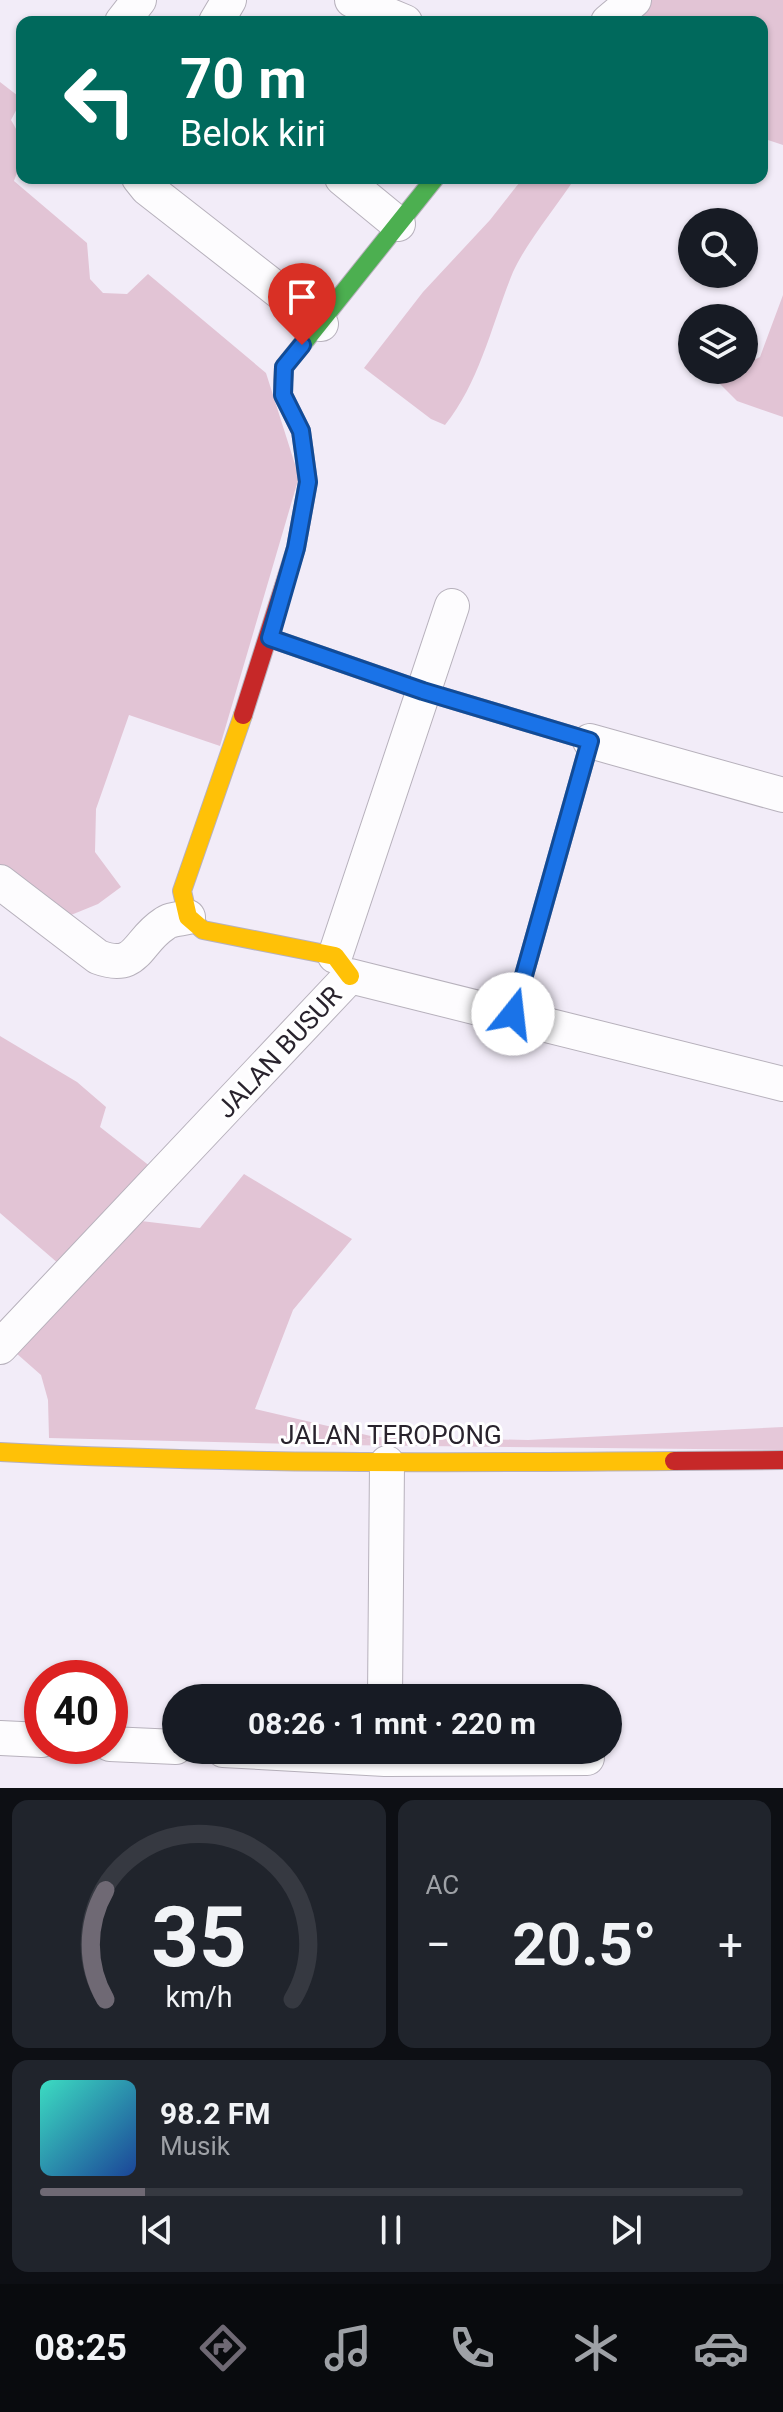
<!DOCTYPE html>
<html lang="id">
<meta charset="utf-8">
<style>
body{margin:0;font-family:Roboto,sans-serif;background:#20242c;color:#f1f3f6;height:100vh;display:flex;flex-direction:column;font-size:30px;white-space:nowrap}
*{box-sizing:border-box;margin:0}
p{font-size:26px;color:#9ea1a6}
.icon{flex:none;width:44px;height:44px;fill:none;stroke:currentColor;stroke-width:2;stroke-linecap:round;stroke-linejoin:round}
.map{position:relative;height:1788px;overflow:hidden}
.side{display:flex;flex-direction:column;gap:12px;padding:12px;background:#0d0f14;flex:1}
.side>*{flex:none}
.guide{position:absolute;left:16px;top:16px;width:752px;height:168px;border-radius:16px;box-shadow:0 2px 6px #0004;background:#00695c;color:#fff;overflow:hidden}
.fabs{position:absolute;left:678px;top:208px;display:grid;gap:16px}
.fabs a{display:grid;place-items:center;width:80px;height:80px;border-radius:50%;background:#171b24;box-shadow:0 2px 6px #0004;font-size:40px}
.speed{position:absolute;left:24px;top:1660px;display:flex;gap:16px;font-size:40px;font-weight:700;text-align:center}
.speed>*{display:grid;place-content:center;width:104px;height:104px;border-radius:50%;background:#171b24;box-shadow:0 2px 6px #0004;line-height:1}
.speed .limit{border:12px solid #d22;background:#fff;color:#111}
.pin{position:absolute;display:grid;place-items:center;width:68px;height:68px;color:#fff;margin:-82px -34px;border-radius:50% 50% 50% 0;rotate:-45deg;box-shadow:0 0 8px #0007}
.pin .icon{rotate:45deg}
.me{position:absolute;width:88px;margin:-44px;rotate:16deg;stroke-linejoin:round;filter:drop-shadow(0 0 6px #0008)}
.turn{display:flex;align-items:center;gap:28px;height:168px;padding:0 32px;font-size:36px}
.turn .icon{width:104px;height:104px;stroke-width:2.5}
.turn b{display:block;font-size:56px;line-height:68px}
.big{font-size:60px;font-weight:700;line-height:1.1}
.side .tile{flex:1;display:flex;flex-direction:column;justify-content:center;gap:12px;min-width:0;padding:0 28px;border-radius:16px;background:#20242c}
.side .dial{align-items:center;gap:0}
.dial svg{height:208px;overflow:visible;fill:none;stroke:#363941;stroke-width:7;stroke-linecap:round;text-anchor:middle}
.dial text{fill:#f1f3f6;stroke:none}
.song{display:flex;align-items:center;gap:24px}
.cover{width:96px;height:96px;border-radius:12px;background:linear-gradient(135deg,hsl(170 70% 55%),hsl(220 70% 35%))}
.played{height:8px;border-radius:4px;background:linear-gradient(90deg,#6f6974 15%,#363941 15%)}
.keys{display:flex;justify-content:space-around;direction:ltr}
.heat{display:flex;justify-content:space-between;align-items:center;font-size:44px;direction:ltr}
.side .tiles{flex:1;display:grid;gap:12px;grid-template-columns:1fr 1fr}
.tile:last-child{grid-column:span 2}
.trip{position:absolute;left:162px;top:1684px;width:460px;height:80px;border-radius:40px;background:#171b24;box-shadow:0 2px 6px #0004;font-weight:700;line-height:80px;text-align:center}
.tab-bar{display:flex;height:128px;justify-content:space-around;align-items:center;background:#090b0e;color:#9ea1a6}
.tab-bar .icon{width:56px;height:56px}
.tab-bar .on{color:#6f6974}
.tab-bar b{font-size:36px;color:#f1f3f6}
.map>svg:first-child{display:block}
</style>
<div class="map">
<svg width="783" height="1788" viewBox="0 0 783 1788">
<rect width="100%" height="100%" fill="#f2ecf8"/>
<path fill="#e5c8d9" d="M783,1427v23l-445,-5 37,-8 153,3z"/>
<g fill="#e2c4d5">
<path d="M641,0h142v145l-21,-7v-116h-140z"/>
<path d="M0,82l22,17 -11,21c15,25 13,34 3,61l73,62 3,36 13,14 24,1 21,-20 118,99 33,104 -79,269 -91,-31 -33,94 -1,43 26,35 -23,17 -27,11 -45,-34 -26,-13z"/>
<path d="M523,178h52c-18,28 -49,65 -62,94 -21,51 -33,110 -68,153l-14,-6 -67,-51 59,-76 67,-72z"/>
<path d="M783,295v122l-46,-16 -20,-20 3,-11h24v-5l16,-8z"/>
<path d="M0,1036l77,46 29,25 -6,20 51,40 -92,97 -59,-51z"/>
<path d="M244,1174l108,65 -59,71 -38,99 120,28 -37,8 -289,-7 -1,-38 -7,-25 -25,-22 125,-132 59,7z"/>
</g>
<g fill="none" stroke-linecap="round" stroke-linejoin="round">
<g stroke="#b7b1bc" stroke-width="36">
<g id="street">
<path d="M352,0l53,22"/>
<path d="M122,22l17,-22"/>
<path d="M216,22l13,-22"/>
<path d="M608,22l26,-22"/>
<path d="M139,178l8,10 174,136"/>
<path d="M342,178l56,46"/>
<path d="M590,741l193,54"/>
<path d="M0,882l98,75c40,15 38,-15 66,-33 6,-5 16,-5 24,-7"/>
<path d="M335,956l117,-350"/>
<path d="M0,1347l350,-371 433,108"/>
<path d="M385,1698l2,-235"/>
<path d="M0,1738l42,2"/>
<path d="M110,1744l66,3"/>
<path d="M223,1750l162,9 202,-1"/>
</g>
</g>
<g stroke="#b7b1bc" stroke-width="20">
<g id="fast">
<path d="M283,382l1,-15 151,-189"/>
<path d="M270,638l153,53 167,50 -77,273"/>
</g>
</g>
<g stroke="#b7b1bc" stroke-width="20">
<g id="slow">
<path d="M243,715l-61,176 6,26 15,13 132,26 15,20"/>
<path d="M0,1452c225,12 449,11 674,9"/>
</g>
</g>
<g stroke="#b7b1bc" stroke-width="20">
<g id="jam">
<path d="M243,715l53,-167 12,-66 -7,-51 -18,-36v-13"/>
<path d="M674,1461l109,-1"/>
</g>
</g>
<use href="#street" stroke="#fdfcfe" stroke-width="34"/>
<use href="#fast" stroke="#4caf50" stroke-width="18"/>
<use href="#slow" stroke="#ffc107" stroke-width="18"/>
<use href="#jam" stroke="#c62828" stroke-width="18"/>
</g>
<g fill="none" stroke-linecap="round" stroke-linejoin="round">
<g stroke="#114b97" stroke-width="20">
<path id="route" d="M302,345l-18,22 -1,28 18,36 7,51 -12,66 -26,90 153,53 167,50 -77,273"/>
</g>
<use href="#route" stroke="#1a73e8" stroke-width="14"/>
</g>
<g text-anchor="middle" stroke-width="6" stroke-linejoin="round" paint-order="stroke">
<g font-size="26" fill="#29232d" stroke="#fff">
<text transform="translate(279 1052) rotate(-47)" y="9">JALAN BUSUR</text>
<text x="391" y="1444">JALAN TEROPONG</text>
</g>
</g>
</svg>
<div class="fabs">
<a><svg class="icon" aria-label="search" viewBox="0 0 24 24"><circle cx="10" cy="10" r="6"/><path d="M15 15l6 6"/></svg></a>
<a><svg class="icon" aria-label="layers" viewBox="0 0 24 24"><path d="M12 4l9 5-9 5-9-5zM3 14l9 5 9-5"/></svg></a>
</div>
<div class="speed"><div class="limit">40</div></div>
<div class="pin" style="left:302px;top:345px;background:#d93025"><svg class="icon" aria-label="arrive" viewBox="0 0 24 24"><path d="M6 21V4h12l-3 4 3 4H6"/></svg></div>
<svg class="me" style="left:513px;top:1014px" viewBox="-20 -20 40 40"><circle r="19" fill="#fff"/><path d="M0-13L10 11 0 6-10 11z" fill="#1a73e8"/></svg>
<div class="trip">08:26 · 1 mnt · 220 m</div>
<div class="guide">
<div class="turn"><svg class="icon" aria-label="left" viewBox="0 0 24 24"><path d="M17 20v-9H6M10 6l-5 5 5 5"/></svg><div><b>70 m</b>Belok kiri</div></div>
</div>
</div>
<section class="side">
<div class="tiles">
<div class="tile dial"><svg viewBox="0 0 100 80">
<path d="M14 69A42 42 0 1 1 86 69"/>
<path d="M14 69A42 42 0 0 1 14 27" stroke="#6f6974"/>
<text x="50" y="56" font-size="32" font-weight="700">35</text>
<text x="50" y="72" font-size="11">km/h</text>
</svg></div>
<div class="tile"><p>AC</p>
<div class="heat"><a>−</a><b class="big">20.5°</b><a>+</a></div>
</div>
<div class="tile">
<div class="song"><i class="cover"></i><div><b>98.2 FM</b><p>Musik</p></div></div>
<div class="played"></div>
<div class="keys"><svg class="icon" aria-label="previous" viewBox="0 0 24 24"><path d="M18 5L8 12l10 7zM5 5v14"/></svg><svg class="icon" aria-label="pause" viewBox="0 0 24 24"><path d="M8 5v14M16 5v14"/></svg><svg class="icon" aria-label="next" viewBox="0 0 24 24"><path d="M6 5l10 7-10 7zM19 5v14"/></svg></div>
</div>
</div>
</section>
<nav class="tab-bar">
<b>08:25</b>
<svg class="icon on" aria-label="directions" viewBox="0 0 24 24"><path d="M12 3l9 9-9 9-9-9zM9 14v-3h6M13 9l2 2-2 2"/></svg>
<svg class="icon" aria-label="music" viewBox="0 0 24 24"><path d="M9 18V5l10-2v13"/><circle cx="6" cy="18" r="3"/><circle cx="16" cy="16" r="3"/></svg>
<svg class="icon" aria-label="phone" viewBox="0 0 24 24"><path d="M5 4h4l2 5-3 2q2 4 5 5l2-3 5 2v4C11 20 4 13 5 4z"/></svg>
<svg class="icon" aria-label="climate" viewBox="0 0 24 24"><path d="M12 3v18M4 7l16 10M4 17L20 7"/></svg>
<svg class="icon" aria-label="car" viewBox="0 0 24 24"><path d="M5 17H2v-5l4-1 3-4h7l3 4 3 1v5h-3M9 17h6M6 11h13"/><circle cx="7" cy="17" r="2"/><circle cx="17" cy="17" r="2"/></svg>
</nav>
